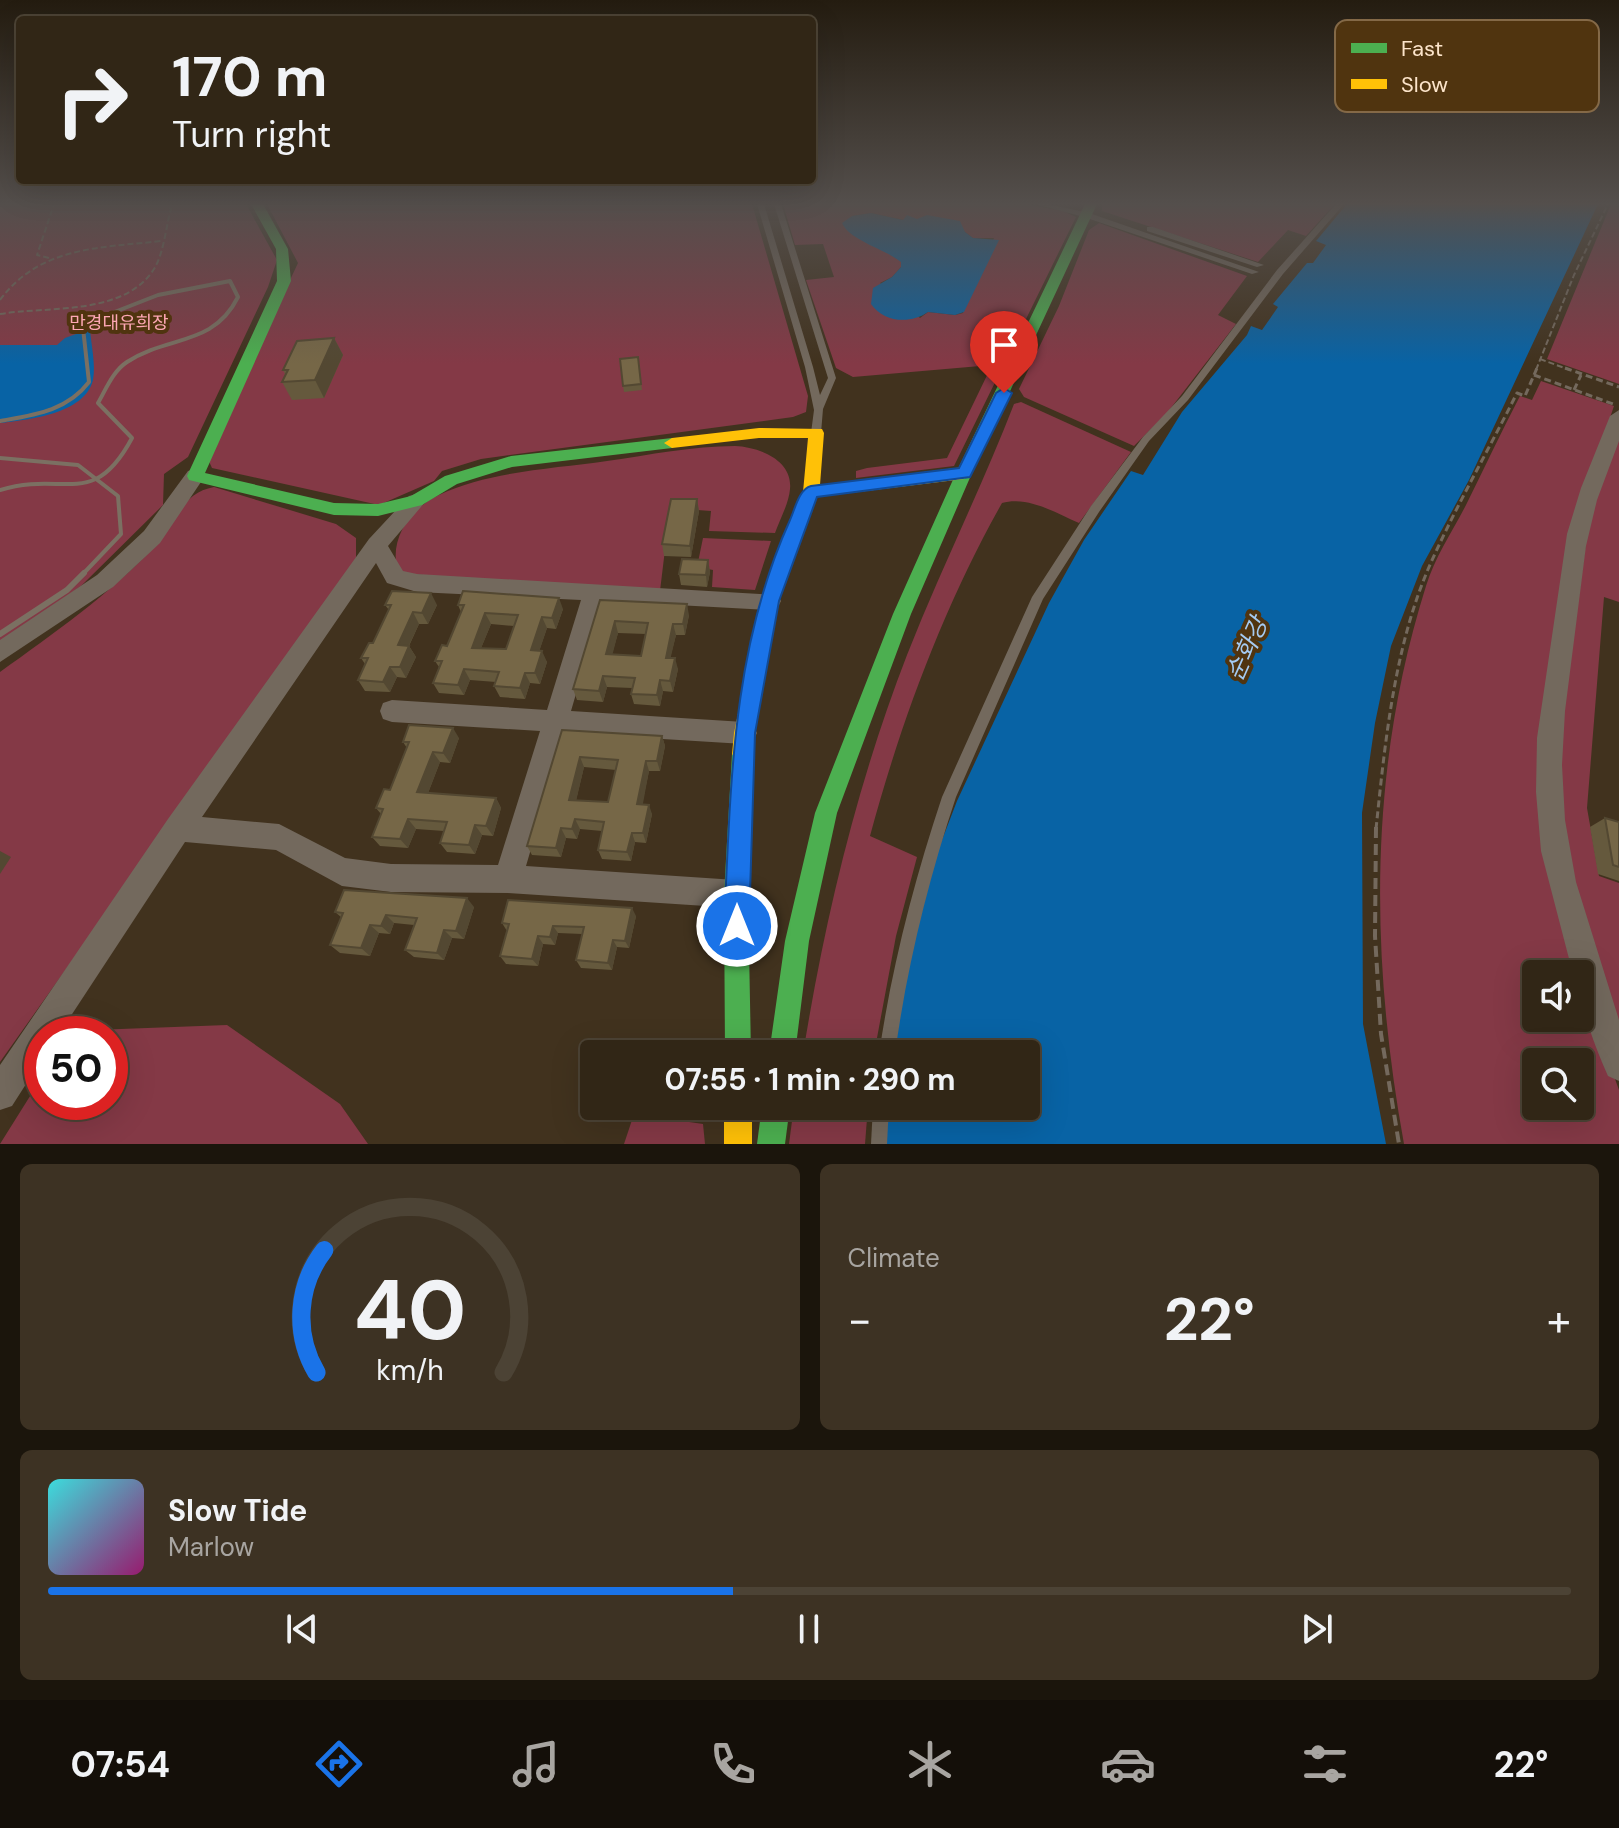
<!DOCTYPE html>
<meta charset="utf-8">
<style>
body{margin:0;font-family:"DM Sans","Noto Sans KR",sans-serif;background:#3d3223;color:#f1f3f6;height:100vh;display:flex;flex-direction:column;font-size:30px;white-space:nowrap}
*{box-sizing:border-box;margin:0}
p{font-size:26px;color:#a8a5a1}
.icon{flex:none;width:44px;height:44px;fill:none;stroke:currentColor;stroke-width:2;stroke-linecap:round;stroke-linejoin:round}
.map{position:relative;height:1144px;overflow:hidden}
.side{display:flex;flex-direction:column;gap:20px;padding:20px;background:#1b150c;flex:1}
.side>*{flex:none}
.hud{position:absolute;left:16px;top:16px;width:800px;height:168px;border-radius:8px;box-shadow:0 8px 32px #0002,0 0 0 2px #4c4335;background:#312616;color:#f1f3f6;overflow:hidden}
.controls{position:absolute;left:1522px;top:960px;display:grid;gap:16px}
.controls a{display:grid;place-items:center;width:72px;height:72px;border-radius:8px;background:#312616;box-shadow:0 8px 32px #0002,0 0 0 2px #4c4335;font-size:40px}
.speed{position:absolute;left:24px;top:1016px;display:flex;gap:16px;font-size:40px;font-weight:700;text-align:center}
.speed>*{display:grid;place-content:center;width:104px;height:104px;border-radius:50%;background:#312616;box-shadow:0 8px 32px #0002,0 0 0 2px #4c4335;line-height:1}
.speed .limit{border:12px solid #d22;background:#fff;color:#111}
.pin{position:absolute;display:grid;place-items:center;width:68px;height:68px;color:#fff;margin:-82px -34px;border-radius:50% 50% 50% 0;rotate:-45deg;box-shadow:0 0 8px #0007}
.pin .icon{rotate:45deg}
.me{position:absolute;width:88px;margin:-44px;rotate:0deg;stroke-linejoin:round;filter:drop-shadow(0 0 6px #0008)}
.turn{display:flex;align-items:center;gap:28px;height:168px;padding:0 24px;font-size:36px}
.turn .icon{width:104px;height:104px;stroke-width:2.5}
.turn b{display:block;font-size:56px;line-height:68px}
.big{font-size:60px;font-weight:700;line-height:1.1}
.side .card{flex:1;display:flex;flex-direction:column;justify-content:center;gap:12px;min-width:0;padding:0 28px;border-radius:12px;background:#3d3223}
.side .dial{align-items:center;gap:0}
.dial svg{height:208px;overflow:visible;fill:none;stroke:#4c4335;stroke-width:7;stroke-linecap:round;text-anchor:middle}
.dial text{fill:#f1f3f6;stroke:none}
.song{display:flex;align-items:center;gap:24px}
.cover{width:96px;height:96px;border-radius:12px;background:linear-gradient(135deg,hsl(180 70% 55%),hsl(320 70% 35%))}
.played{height:8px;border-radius:4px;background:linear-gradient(90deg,#1a73e8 45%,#4c4335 45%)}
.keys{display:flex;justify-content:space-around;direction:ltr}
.heat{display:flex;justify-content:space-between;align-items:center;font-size:44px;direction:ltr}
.side .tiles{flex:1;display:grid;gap:20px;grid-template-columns:1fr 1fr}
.card:last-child{grid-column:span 2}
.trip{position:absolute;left:580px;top:1040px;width:460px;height:80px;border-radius:8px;background:#312616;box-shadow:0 8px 32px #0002,0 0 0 2px #4c4335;font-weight:700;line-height:80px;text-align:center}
.menu{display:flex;height:128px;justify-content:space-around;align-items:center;background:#140f09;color:#a8a5a1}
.menu .icon{width:56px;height:56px}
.menu .current{color:#1a73e8}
.menu b{font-size:36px;color:#f1f3f6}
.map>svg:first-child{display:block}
</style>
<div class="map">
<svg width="1619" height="1144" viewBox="0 0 1619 1144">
<rect width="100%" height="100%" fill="#41321e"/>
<g fill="#843946" fill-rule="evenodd">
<path d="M0,204h246l31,56 -9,27 -80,170 -24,17 -1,31 -82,81 -81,57z"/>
<path d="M267,204h485l56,192 -2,16 -13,5 -312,42 -39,12 -8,10 -55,24 -167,-37 -5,-11 91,-194z"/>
<path d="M783,204h242l38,7 13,6 -122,249 -98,12v-7l11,-3 80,-10 45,-93 -139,12 -17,-9 -30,-88 28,-3 -11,-33 -28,1zM871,213l33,7 14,-1 47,13 8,6h21l-31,75 -8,2 -27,-3 -8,6 -40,-35 12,-6 9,-10 1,-5 -26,-17 -24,-29z"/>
<path d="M1102,204h233l-29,32 -18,-6 -30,32 -156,-51z"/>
<path d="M1611,204h8v180l-72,-25z"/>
<path d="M1099,223l148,53 -29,39 18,9 -69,89 -33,33 -110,-49 -5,-8 40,-83 30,-76z"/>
<path d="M1541,381l73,25 -14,41 -51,216 29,311h-42v44h44v-35l39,107v54h-215c-34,-188 -36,-374 22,-558 9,-29 26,-54 40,-81 18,-36 35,-73 54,-109l12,4zM1536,1062h44v44h-44z"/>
<path d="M1021,402l110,50 -52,71c-23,-10 -51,-27 -77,-20 -58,103 -101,218 -132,333l47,21 -21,79 -22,118h-71c22,-136 54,-270 104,-399 33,-84 74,-166 107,-251z"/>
<path d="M1619,429v173l-15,-5 -17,211 12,68 20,7v152l-42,-120 -20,-151 33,-253z"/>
<path d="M735,446c24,1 58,14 55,43 -1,14 -10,30 -15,44l-66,-2 2,-20 -41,-3 -10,83 -183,-10 -72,-8 -8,-5c-7,-31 14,-60 42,-73 51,-24 113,-26 168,-34 42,-6 86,-15 128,-15z"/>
<path d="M214,487l122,37 20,14v23l-356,501v-390c53,-38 110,-78 155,-126 21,-22 25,-53 59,-59z"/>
<path d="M703,538l68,3 -16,49 -43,-3 1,-17 -16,-3z"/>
<path d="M227,1025l113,79 28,40h-368l42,-67v25h68v-68h-19l3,-4z"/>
<path d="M794,1106h74l-3,38h-76z"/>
<path d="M634,1114l69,10 2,20h-81z"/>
</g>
<g fill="#0863a5">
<path d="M1347,204h251l-129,276 -47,86 -31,80 -16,77 -13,90 1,211 23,120h-501l3,-38h138v-52h-132l8,-65 35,-136 20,-52 92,-198 35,-63 47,-69 12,4 39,-63 65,-77 4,-9 11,4 16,-23 -5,-3 34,-41h6l13,-18 -10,-4z"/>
<path d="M871,213l32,7 4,-5 10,4 10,-4 33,6 5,11 8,6 26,2 -35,72 -9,3 -27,-3c-17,12 -44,11 -57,-8l2,-16 19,-11 9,-10v-5c-16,-13 -52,-22 -59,-39l10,-7z"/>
<path d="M90,329c1,15 6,36 3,51 -8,34 -66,40 -93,43v-78h57l8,-7z"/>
</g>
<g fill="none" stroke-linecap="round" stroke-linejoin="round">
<g stroke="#74695d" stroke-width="2" stroke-dasharray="6 3" stroke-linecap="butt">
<path d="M49,258l-12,-3 17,-51"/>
<path d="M0,300c40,-54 100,-52 161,-59"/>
<path d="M0,314c48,-8 124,2 154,-45 10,-16 12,-43 17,-60l-6,-5"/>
<path d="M1540,359l30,11"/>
<path d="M1536,370l38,-95 34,-71"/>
</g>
<g stroke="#74695d" stroke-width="3" stroke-dasharray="7 4" stroke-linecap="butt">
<path d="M1565,368l54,19"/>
<path d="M1534,375l79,29"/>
<path d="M1574,390l7,-15"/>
<path d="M1376,829c9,-86 18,-181 53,-262 26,-59 59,-116 88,-174l8,3 12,-28"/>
</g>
<path stroke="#74695d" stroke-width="4" stroke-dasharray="11 6" stroke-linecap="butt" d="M1376,827l-1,109 6,98 18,110"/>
<g fill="#73695d" fill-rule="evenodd">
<path d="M757,204h7l49,163 7,28 8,-17 -54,-174h7l55,174 -13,31 -2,24 -5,3 -5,-3 3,-23 -9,-43z"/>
<path d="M1035,204h12l42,9 170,59 -7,2 -168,-57z"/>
<path d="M1336,204h8l-61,70 -95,126 -39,41 -50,71 -56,87 -87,198c-28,84 -49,169 -61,257h-16c13,-88 35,-173 63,-257l90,-200 59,-91 52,-69 39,-41 95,-126z"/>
<path d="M1147,227h6l111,38 -7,2 -110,-36z"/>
<path d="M873,1106h16l-2,38h-16z"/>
</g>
<g fill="#73695d" fill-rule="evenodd">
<path d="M1619,410v31l-22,59 -11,46 -21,165 -3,54 3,55 11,62 43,138v61l-11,-5c-14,-32 -28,-67 -28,-102h-7l-32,-123 -5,-59 1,-54 30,-204 14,-46 29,-72z"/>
<path d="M195,469l10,7 -45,67 -47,44 -113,75v-22l97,-65 47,-44 44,-60z"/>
<path d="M416,494l7,2 3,5 -38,45 15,25 14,3 361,21 3,6 -3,6 -8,3 -167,-9 -32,110 173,11 9,3 4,8 -4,8 -9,3 -179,-11 -39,133 210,14 10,4 4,10 -4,10 -10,4 -228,-15 -117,-1 -49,-6 -66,-36 -91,-8 -126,192h-17v25l-30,47 -12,4v-45l168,-246 201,-280 40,-43zM376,563l11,20 30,9 164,8 -34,110 -155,-10 -9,3 -3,8 3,8 9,3 148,9 -42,134 -107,-1 -46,-6 -66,-34 -77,-7z"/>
</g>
<g fill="#4caf50" fill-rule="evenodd">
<path d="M251,204h12l25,45 3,32 -86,192 129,30 44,1 33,-8 34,-20 66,-20 161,-18 8,5 -8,5 -160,19 -55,17 -35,21 -44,11 -44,-1 -145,-35 -2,-4 90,-195 -1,-32z"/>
<path d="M1085,204h12l-125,269 -61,141 -74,199 -28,128 -14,113h-26l16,-113 30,-128 78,-199 63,-141z"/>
<path d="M743,745l7,2 4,7 -6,140 3,160h-26l-1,-160 8,-140 4,-7z"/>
<path d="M762,1106h28l-5,38h-28z"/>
</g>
<g fill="#ffc107" fill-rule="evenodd">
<path d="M759,428l63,1 2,4 -4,52 144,-18 8,6 -8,6 -147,18 -38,104 -25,132 -4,28 -7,2 -7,-2 -4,-7 2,-21 27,-132 23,-68 19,-41 5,-54h-49l-87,10 -8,-5 8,-5z"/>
<rect x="724" y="1106" width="28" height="38"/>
</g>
<g stroke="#7b7062" stroke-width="4">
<path d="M0,421c34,-6 67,-10 89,-39l-6,-54 6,-6 69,-27 72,-14 8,16c-25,50 -70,38 -111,65 -14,9 -21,27 -29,41l34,35c-39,73 -68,32 -132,52"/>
<path d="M0,458l78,7 40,31 3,38 -39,41"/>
</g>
<path stroke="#7b7062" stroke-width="6" d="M0,634l67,-44 17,-17"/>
</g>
<g fill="#65593d" fill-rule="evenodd">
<path d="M334,338l9,17 -19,43 -32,2 -10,-18 3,-8 -2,-4z"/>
<path d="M638,357l4,33 -18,2 -1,-6z"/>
<path d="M697,499l2,12 -8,46 -27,-1 -2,-12z"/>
<path d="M708,560l2,12 -3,15 -26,-2 -2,-11z"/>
<path d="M600,600l89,15 -4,20h-9l-6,23 8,11 -5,23 -10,-1 -3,15 -26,-2 -3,-10 1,-6 -25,-1 -4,15 -26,-2 -4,-11zM618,633l28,1 -5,22 -29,-2z"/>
<path d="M385,605h52l-9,19h-9l-10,22 7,11 -10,21 -9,-1 -7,15 -25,-1 -7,-11 7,-16 -4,-6 12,-15 16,-33z"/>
<path d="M458,605l105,4 -7,20 -9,-1 -8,23 8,11 -7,22 -10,-1 -5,16 -25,-2 -6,-11 2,-4 -26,-2 -6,15 -25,-2 -6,-10 6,-16 -4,-6 12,-15 14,-34zM491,624l23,2 -8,23 -25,-1z"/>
<path d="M562,730l100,6 3,10 -5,25h-11l-7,33 10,10 -6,29 -11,-1 -4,19 -29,-2 -4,-9 4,-19 -22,-2 -3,10 -11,-1 -5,19 -29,-2 -5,-9zM584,767l32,3 -8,32 -32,-2z"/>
<path d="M459,738l-9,25 -10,-1 -12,31 68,5 5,10 -8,28 -11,-1 -7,19 -28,-2 -7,-9 4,-12 -28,-2 -8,19 -28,-2 -8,-9 9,-23 -5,-6 14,-18 17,-42 -4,-6z"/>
<path d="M1605,818l14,4v59l-21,-7 -8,-47z"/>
<path d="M474,907l-10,32 -12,-1 -8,22 -30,-3 -9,-7 9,-25 -20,-2 -4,11 -11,-1 -9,23 -30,-3 -10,-8 11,-28 -6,-5z"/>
<path d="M636,916l-7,32 -12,-1 -5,23 -31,-2 -5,-8 6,-26 -24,-1 -3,12 -12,-1 -5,22 -32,-2 -6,-8 7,-25 -5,-8z"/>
</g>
<g fill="#534832">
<path d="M334,338l9,17 -19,43 -9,-18z"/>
<path d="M697,499l2,12 -8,46 -1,-11z"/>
<path d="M708,560l2,12 -3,15 -1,-12z"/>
<path d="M431,593l6,12 -9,19 -6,-11z"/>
<path d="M559,598l4,11 -7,20 -4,-11z"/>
<path d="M687,604l2,11 -4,20 -2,-11z"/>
<path d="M413,612l6,12 -15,32 -6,-11z"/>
<path d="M485,613l6,11 -14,34 -5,-10z"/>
<path d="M542,617l5,11 -11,33 -5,-11z"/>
<path d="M615,621l3,12 -8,31 -4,-10z"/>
<path d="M673,624l3,11 -8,34 -2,-11z"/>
<path d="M409,646l7,11 -10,21 -6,-11z"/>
<path d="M542,651l5,11 -7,22 -5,-11z"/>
<path d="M675,658l3,11 -5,23 -3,-11z"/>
<path d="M390,667l7,10 -7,15 -7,-10z"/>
<path d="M464,669l6,11 -6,15 -6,-10z"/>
<path d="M525,673l5,10 -5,16 -5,-11z"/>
<path d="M603,676l4,11 -4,15 -4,-11z"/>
<path d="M660,680l3,11 -3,15 -3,-11z"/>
<path d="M453,728l6,10 -9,25 -7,-10z"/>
<path d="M662,736l3,10 -5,25 -3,-10z"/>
<path d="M433,752l7,10 -15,39 -8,-9z"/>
<path d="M580,757l4,10 -10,43 -5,-10z"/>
<path d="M646,761l3,10 -8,43 -4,-10z"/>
<path d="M496,798l5,10 -8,28 -7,-10z"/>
<path d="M649,805l3,9 -6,29 -3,-10z"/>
<path d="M408,819l8,10 -8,19 -8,-9z"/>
<path d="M575,819l5,10 -3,10 -5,-10z"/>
<path d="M475,825l7,10 -7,19 -6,-9z"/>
<path d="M561,828l5,10 -5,19 -5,-9z"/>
<path d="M632,833l3,9 -4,19 -4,-9z"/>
<path d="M0,851l11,6 -11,17z"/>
<path d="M467,898l7,9 -10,32 -8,-8z"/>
<path d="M632,908l4,8 -7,32 -4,-7z"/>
<path d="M386,915l8,8 -4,11 -9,-8z"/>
<path d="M370,925l9,8 -9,23 -9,-8z"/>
<path d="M553,926l5,7 -3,12 -5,-8z"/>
<path d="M444,930l8,8 -8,22 -7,-7z"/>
<path d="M538,936l5,8 -5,22 -6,-7z"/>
<path d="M613,940l4,7 -5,23 -4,-7z"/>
</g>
<g fill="#766747" stroke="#534832" stroke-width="2" fill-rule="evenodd">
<path d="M334,338l-19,42 -33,2 6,-12h-5l14,-29z"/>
<path d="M638,357l3,27 -18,2 -3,-27z"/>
<path d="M671,499h26l-7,47 -28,-2z"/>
<path d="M682,559l26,1 -2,15 -27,-1z"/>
<path d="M392,591l39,2 -9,20 -9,-1 -15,33 11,1 -9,21h-10l-7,15 -25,-2 10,-22h-7l8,-15h4l18,-38h-6z"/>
<path d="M463,591l96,7 -7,20 -10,-1 -11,33 11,1 -7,22h-10l-5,15 -26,-2 5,-14 -35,-3 -6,16 -25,-2 9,-22h-7l7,-16 5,1 17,-41h-6zM485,613l33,2 -12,34 -34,-1z"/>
<path d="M600,600l87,4 -4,20h-10l-7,34h9l-5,23 -10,-1 -3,15 -26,-1 4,-16 -32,-2 -4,15 -26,-2zM615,621l33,2 -7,33 -35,-2z"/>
<path d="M409,725l44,3 -10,25 -10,-1 -16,40 79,6 -10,28 -11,-1 -6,20 -29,-2 7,-21 -39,-3 -8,20 -28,-2 11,-28 -7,-1 8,-19 6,1 19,-48h-6z"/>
<path d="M562,730l100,6 -5,25h-11l-9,43 12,1 -6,28h-11l-5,19 -29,-2 6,-28 -29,-3 -3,10 -11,-1 -5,20 -29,-2zM580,757l38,3 -10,42 -39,-2z"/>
<path d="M1605,818l14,4v45l-6,-2z"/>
<path d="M344,890l123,8 -11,33 -12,-1 -7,23 -32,-3 12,-32 -31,-3 -5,11 -11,-1 -9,23 -31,-3 13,-32 -8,-1z"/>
<path d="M508,900l124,8 -7,33 -12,-1 -5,23 -32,-3 8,-33 -31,-1 -3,11 -12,-1 -6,23 -32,-3 9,-32 -7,-1z"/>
</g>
<linearGradient id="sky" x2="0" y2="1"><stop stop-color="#241c10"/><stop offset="0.56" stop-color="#544f4c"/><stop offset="1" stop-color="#544f4c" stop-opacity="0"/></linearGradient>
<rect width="1619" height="364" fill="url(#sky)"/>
<path fill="#1a73e8" stroke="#114b97" stroke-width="2" d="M1004,388l8,5 -42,84 -153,20 -38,104 -24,132 -6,193 -4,9 -8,3 -9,-3 -4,-9c7,-139 7,-276 66,-406 5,-11 9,-31 21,-34l148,-18 37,-75z"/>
<g text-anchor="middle" stroke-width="8" stroke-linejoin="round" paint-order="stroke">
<g font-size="18" fill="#fda7b4" stroke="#50340f">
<text x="119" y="329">만경대유희장</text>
</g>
<g font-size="24" font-style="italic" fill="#a5cbf2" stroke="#50340f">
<text transform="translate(1247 649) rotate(-66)" y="8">순화강</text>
</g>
</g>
<rect x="1335" y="20" width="264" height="92" rx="12" fill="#50340f" stroke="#846947" stroke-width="2"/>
<rect x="1351" y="43" width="36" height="10" fill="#4caf50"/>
<rect x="1351" y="79" width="36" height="10" fill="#ffc107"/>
<g font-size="22" fill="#fce4ca">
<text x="1401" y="56">Fast</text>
<text x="1401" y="92">Slow</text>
</g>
</svg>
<div class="controls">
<a><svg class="icon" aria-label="sound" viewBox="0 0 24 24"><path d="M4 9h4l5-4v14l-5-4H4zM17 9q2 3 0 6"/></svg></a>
<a><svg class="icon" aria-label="search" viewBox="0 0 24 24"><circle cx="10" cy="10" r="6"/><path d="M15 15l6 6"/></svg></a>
</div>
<div class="speed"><div class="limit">50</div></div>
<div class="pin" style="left:1004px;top:393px;background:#d93025"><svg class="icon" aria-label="arrive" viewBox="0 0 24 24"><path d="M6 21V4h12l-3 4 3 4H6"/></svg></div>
<svg class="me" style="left:737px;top:926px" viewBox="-20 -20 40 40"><circle r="17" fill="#1a73e8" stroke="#fff" stroke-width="3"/><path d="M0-11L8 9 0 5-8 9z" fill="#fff"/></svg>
<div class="trip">07:55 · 1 min · 290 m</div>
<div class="hud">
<div class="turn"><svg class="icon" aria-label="right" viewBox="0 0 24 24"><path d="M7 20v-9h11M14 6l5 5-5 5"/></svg><div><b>170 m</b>Turn right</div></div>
</div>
</div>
<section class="side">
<div class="tiles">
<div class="card dial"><svg viewBox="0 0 100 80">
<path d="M14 69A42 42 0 1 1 86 69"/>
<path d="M14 69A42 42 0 0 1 17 22" stroke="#1a73e8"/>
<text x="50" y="56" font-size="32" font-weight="700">40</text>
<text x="50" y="72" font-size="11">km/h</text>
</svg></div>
<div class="card"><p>Climate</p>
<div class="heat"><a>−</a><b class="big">22°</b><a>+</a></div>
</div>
<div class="card">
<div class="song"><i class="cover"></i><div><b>Slow Tide</b><p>Marlow</p></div></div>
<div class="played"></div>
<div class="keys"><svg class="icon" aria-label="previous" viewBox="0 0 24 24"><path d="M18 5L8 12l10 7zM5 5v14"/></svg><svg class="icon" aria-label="pause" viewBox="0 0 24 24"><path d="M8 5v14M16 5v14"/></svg><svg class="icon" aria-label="next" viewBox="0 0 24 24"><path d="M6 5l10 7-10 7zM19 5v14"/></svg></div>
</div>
</div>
</section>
<nav class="menu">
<b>07:54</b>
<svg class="icon current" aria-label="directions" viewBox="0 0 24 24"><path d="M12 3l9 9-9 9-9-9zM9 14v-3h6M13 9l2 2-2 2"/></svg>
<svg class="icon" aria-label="music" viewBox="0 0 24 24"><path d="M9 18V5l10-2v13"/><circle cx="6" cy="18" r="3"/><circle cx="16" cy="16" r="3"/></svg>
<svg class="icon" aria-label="phone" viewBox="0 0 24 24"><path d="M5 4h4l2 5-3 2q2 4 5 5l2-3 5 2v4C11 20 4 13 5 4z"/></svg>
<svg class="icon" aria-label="climate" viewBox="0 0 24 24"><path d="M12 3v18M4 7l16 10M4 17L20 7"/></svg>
<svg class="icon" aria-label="car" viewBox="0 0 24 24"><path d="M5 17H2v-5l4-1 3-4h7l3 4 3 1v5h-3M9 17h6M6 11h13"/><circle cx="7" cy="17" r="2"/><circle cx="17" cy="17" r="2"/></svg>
<svg class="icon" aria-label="filters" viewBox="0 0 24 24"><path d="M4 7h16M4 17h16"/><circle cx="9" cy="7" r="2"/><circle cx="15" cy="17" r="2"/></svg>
<b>22°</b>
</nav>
